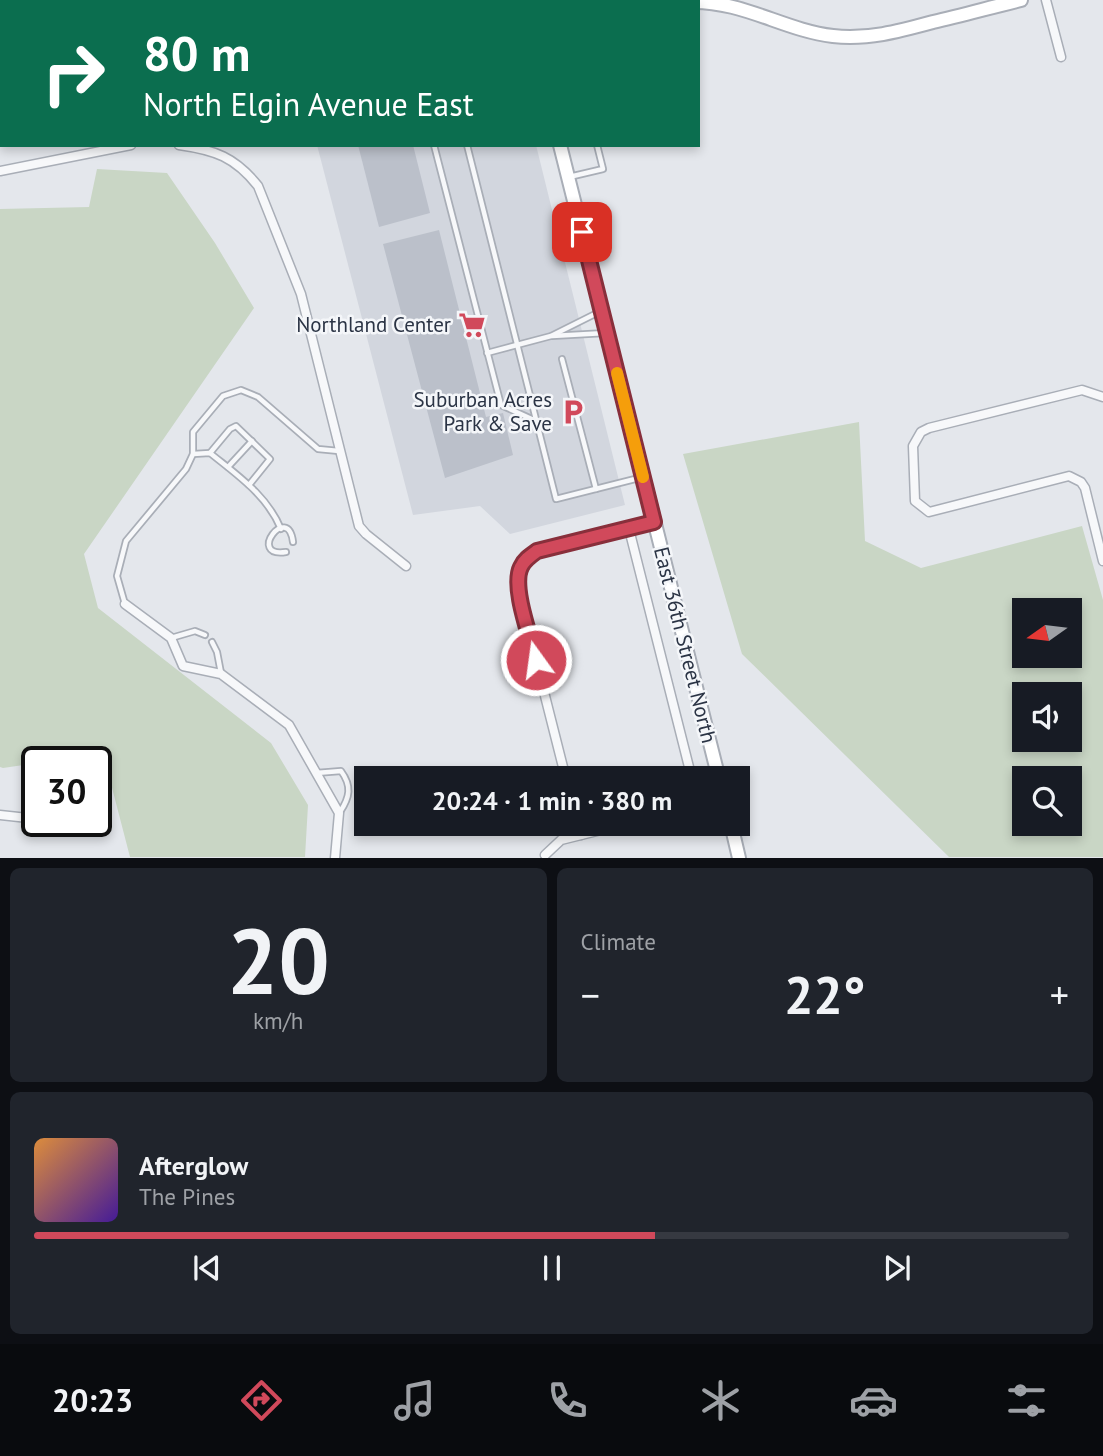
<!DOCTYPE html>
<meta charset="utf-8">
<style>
body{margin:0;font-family:"PT Sans",sans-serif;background:#20242c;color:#f1f3f6;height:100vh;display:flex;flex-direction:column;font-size:26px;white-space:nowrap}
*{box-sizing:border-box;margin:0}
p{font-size:23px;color:#9ea1a6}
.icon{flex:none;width:38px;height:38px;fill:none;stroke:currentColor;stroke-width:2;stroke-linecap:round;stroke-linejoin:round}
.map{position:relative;height:858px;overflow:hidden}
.drawer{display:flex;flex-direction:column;gap:10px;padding:10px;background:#0d0f14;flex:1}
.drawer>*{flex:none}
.top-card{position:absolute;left:0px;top:0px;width:700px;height:147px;box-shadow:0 4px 10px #0003;background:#0b6e4f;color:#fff;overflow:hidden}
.needle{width:46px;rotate:256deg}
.fabs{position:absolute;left:1012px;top:598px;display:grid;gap:14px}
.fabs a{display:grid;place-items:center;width:70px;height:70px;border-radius:0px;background:#171b24;box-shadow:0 4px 10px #0003;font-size:35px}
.speed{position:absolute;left:21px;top:746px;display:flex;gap:14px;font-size:35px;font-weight:700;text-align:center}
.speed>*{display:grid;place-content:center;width:91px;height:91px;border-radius:50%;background:#171b24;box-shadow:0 4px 10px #0003;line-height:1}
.speed .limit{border:4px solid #111;border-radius:10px;background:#fff;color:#111}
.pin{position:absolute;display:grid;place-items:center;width:60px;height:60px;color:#fff;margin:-30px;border-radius:14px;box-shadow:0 4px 10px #0006}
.me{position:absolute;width:77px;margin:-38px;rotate:346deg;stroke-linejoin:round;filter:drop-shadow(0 0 5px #0008)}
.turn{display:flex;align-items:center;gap:24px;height:147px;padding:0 28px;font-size:32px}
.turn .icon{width:91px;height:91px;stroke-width:2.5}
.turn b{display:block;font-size:49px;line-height:60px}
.big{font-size:52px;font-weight:800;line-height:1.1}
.drawer .tile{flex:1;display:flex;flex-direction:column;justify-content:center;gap:10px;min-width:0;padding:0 24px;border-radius:10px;background:#20242c}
.drawer .dial{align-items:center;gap:0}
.dial b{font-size:91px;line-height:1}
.song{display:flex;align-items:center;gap:21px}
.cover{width:84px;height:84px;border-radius:10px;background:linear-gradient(135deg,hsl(30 70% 55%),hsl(260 70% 35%))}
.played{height:7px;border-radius:4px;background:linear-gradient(90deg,#d1495b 60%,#363941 60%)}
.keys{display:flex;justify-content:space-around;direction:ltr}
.heat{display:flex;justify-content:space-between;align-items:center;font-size:38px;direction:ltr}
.drawer .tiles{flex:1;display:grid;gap:10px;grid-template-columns:1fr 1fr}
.tile:last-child{grid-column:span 2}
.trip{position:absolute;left:354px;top:766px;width:396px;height:70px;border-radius:0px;background:#171b24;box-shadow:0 4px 10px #0003;font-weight:800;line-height:70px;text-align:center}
.dock{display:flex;height:112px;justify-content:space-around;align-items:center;background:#090b0e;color:#9ea1a6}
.dock .icon{width:49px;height:49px}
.dock .active{color:#d1495b}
.dock b{font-size:32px;color:#f1f3f6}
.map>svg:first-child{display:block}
</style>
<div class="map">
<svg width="1103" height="858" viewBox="0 0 1103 858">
<rect width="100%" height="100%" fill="#e4e7ec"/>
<path fill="#d2d6de" d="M317,145h219l89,360 -115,29 -30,-28 -67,9z"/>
<g fill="#c9d6c5" fill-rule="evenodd">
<path d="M97,169l70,4 48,70 39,65 -170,246 14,54 173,135 37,62 -3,52h-175l-27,-104 -66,8v2l-34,5 -3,-1v-558l89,-2z"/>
<path d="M859,422l6,119 56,27 161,-42 21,74v257h-154l-207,-203 -59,-200zM1024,611h45v45h-45zM1024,695h45v45h-45zM1024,779h45v45h-45z"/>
</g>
<g fill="#bbc0ca">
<path d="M358,145h55l17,68 -51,14z"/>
<path d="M439,230l47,187 17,-4 10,42 -68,23 -62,-234z"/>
</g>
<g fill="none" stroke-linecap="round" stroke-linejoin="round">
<g stroke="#a9aeb7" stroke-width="8">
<g id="lane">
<path d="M303,0v2"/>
<path d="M484,0v2"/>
<path d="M312,2l6,-2"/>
<path d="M434,145l67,260 35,16"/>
<path d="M467,145l89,354 87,-22"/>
<path d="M569,177l34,-8 -6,-24"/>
<path d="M552,336l54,-3"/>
<path d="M487,353l64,-17 50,-25"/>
<path d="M562,359l34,130"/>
<path d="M210,453l20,-24 6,-3 34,33 -21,26"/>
<path d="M193,454l17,-1c27,22 57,42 71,76"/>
<path d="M228,467l24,-26"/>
<path d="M286,552c-40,6 2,-50 7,-10"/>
<path d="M125,604l-8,-28 9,-35 60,-72 7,-15v-22l30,-36 18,-6 17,7 60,52 21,2"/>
<path d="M171,638l24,-7 10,4"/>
<path d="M212,642l5,10 4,21"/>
<path d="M316,773l25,-2c11,15 9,26 -1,41"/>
</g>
</g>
<g stroke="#a9aeb7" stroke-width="11">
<g id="street">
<path d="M201,0l1,2"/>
<path d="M1046,0l15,57"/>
<path d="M179,145c36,5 56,12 79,41l43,108 58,232 7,8 40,32"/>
<path d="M0,171l131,-26"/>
<path d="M1103,397l-21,-7 -153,38 -8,4 -8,14 2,55 14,11 140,-36 12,6 4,6 18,73"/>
<path d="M629,529l63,250"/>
<path d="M125,604l46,34 12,28 38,8 68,51 50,88 -4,45"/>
<path d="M566,779l-48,-190c0,-18 4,-28 19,-38l117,-29"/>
<path d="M0,815l37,4"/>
<path d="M578,824l3,11"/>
<path d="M545,855l16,-15 64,-16"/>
</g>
</g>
<g stroke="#a9aeb7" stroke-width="16">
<g id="secondary">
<path d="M523,0l1,2"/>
<path d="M147,2l9,-2"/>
<path d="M689,2c53,-2 94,28 144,34 35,4 67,-5 100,-14 30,-7 59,-15 88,-22"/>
<path d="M0,36l2,-1"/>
<path d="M560,145l159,634"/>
<path d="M731,824l8,34"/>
</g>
</g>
<use href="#lane" stroke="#f7f8fa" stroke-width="4.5"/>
<use href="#street" stroke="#f7f8fa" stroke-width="8"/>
<use href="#secondary" stroke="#fff" stroke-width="12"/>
</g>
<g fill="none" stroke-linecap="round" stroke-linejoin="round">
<g stroke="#882f3b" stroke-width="18">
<path id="route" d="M536,660c-5,-22 -25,-73 -15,-93 3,-7 9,-11 16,-16l117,-29 -72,-290"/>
</g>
<use href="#route" stroke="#d1495b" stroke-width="12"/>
<path stroke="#f59e0b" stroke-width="12" d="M617,373l26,104"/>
</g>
<defs>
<g id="supermarket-bare" transform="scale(2.1)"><path d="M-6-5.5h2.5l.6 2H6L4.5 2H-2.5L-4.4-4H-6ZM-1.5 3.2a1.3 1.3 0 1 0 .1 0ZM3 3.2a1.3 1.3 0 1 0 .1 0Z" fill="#d1495b" stroke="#f4f6f9" stroke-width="2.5" paint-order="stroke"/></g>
<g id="parking-bare" transform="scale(2.1)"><path d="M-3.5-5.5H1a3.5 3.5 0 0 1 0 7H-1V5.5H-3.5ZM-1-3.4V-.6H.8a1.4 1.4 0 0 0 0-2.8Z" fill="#d1495b" stroke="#f4f6f9" stroke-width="2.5" paint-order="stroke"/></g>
</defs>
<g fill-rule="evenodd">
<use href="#supermarket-bare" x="472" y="325"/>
<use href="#parking-bare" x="573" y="412"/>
</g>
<g text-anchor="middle" stroke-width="5" stroke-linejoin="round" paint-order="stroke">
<g font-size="21" fill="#2b3445" stroke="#f4f6f9" text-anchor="end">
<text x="451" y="332">Northland Center</text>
<text x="552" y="407">Suburban Acres<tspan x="552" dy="24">Park &amp; Save</tspan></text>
</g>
<g font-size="21" fill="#2b3445" stroke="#f4f6f9">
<text transform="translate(685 645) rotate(76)" y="7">East 36th Street North</text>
</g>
</g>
</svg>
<div class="fabs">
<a><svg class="needle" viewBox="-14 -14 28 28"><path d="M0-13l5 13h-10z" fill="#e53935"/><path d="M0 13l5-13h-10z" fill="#9ea1a6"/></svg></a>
<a><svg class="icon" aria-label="sound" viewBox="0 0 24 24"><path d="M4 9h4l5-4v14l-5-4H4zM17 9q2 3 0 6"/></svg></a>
<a><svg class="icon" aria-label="search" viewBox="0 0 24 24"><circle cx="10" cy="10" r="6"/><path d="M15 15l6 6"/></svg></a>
</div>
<div class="speed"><div class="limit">30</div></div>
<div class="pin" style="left:582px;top:232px;background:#d93025"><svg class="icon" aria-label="arrive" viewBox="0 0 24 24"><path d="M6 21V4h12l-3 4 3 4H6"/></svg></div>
<svg class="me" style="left:536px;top:660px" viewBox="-20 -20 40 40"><circle r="17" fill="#d1495b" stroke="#fff" stroke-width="3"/><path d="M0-11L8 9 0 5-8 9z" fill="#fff"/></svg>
<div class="trip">20:24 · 1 min · 380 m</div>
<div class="top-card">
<div class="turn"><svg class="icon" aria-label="right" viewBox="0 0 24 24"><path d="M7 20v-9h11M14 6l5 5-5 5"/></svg><div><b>80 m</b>North Elgin Avenue East</div></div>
</div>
</div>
<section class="drawer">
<div class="tiles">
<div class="tile dial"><b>20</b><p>km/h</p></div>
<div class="tile"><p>Climate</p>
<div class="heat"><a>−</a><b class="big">22°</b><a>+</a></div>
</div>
<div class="tile">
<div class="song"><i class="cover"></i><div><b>Afterglow</b><p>The Pines</p></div></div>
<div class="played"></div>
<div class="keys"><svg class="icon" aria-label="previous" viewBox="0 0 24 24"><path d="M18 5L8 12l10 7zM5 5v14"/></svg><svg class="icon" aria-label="pause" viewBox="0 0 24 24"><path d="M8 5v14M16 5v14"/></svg><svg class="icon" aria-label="next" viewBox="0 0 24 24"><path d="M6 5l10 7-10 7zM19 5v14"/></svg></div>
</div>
</div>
</section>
<nav class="dock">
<b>20:23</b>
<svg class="icon active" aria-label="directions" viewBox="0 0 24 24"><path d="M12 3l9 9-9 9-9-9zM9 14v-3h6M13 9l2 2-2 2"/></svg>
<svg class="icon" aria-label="music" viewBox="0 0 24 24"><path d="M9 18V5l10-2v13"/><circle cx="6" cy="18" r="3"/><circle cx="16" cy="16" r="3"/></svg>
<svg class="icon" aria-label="phone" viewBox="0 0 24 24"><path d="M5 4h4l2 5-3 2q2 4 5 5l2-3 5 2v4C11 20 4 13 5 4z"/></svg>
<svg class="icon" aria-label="climate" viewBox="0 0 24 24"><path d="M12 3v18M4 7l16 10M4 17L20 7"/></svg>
<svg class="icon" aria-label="car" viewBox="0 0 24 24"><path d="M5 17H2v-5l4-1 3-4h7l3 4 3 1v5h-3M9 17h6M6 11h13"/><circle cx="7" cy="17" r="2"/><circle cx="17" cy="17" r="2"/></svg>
<svg class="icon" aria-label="filters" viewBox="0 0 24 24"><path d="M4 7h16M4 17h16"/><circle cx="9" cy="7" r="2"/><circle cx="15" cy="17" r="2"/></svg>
</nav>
